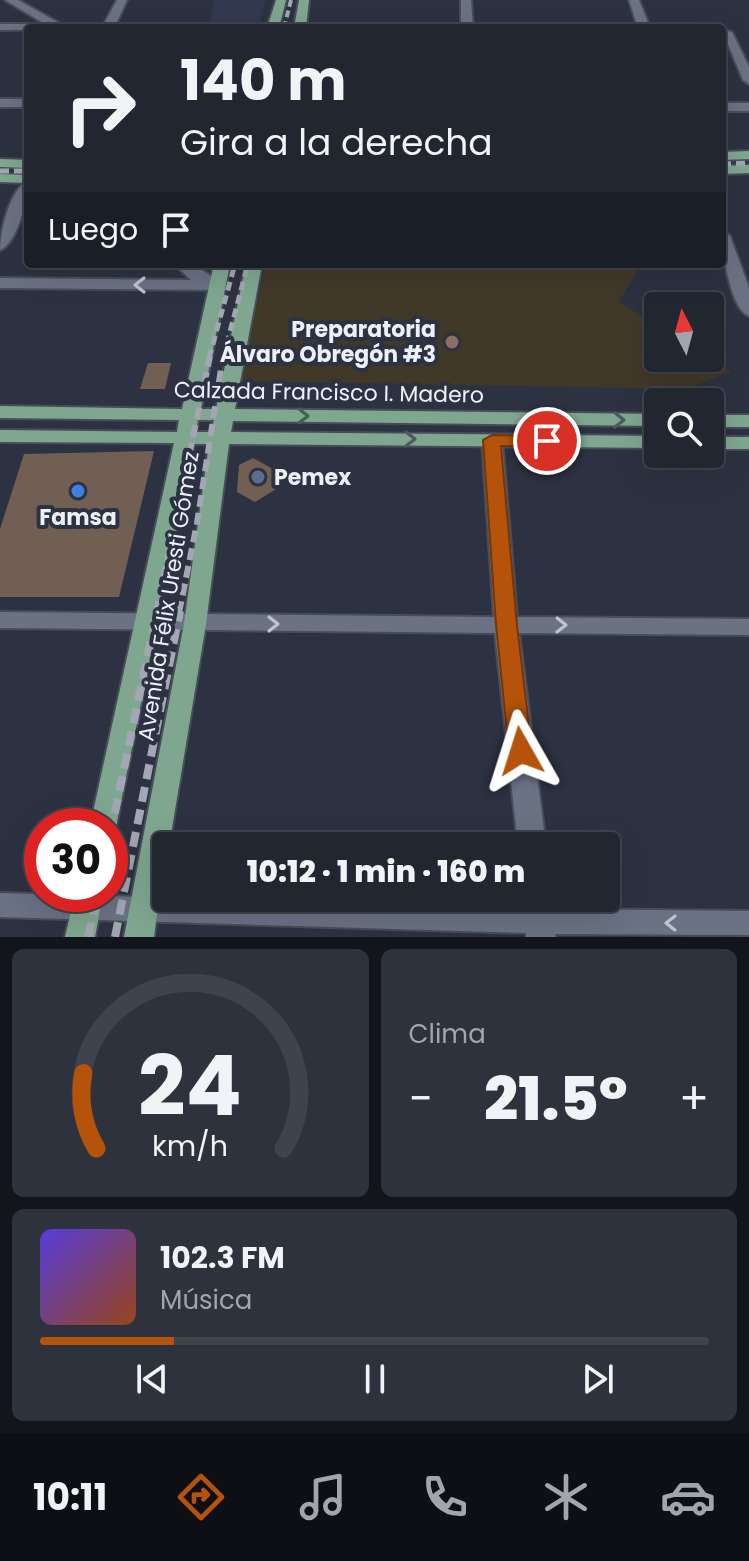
<!DOCTYPE html>
<html lang="es">
<meta charset="utf-8">
<style>
body{margin:0;font-family:Poppins,sans-serif;background:#2d323d;color:#f1f3f6;height:100vh;display:flex;flex-direction:column;font-size:30px;white-space:nowrap}
*{box-sizing:border-box;margin:0}
p{font-size:26px;color:#a2a5ab}
.icon{flex:none;width:44px;height:44px;fill:none;stroke:currentColor;stroke-width:2;stroke-linecap:round;stroke-linejoin:round}
.map{position:relative;height:937px;overflow:hidden}
.drawer{display:flex;flex-direction:column;gap:12px;padding:12px;background:#12151b;flex:1}
.drawer>*{flex:none}
.hud{position:absolute;left:24px;top:24px;width:702px;height:244px;border-radius:8px;box-shadow:0 8px 32px #0002,0 0 0 2px #3e434d;background:#212631;color:#f1f3f6;overflow:hidden}
.needle{width:52px;rotate:354deg}
.fabs{position:absolute;left:644px;top:292px;display:grid;gap:16px}
.fabs a{display:grid;place-items:center;width:80px;height:80px;border-radius:8px;background:#212631;box-shadow:0 8px 32px #0002,0 0 0 2px #3e434d;font-size:40px}
.speed{position:absolute;left:24px;top:808px;display:flex;gap:16px;font-size:40px;font-weight:700;text-align:center}
.speed>*{display:grid;place-content:center;width:104px;height:104px;border-radius:50%;background:#212631;box-shadow:0 8px 32px #0002,0 0 0 2px #3e434d;line-height:1}
.speed .limit{border:12px solid #d22;background:#fff;color:#111}
.pin{position:absolute;display:grid;place-items:center;width:68px;height:68px;color:#fff;margin:-34px;border:4px solid #fff;border-radius:50%;box-shadow:0 2px 8px #0007}
.me{position:absolute;width:88px;margin:-44px;rotate:354deg;stroke-linejoin:round;filter:drop-shadow(0 0 6px #0008)}
.turn{display:flex;align-items:center;gap:28px;height:168px;padding:0 24px;font-size:36px}
.turn .icon{width:104px;height:104px;stroke-width:2.5}
.turn b{display:block;font-size:56px;line-height:68px}
.then{display:flex;align-items:center;height:76px;padding:0 24px;background:#0003;gap:16px;font-size:30px}
.big{font-size:60px;font-weight:800;line-height:1.1}
.drawer .tile{flex:1;display:flex;flex-direction:column;justify-content:center;gap:12px;min-width:0;padding:0 28px;border-radius:12px;background:#2d323d}
.drawer .dial{align-items:center;gap:0}
.dial svg{height:208px;overflow:visible;fill:none;stroke:#3e434d;stroke-width:7;stroke-linecap:round;text-anchor:middle}
.dial text{fill:#f1f3f6;stroke:none}
.song{display:flex;align-items:center;gap:24px}
.cover{width:96px;height:96px;border-radius:12px;background:linear-gradient(135deg,hsl(250 70% 55%),hsl(20 70% 35%))}
.played{height:8px;border-radius:4px;background:linear-gradient(90deg,#b45309 20%,#3e434d 20%)}
.keys{display:flex;justify-content:space-around;direction:ltr}
.heat{display:flex;justify-content:space-between;align-items:center;font-size:44px;direction:ltr}
.drawer .tiles{flex:1;display:grid;gap:12px;grid-template-columns:1fr 1fr}
.tile:last-child{grid-column:span 2}
.trip{position:absolute;left:152px;top:832px;width:468px;height:80px;border-radius:8px;background:#212631;box-shadow:0 8px 32px #0002,0 0 0 2px #3e434d;font-weight:800;line-height:80px;text-align:center}
.tab-bar{display:flex;height:128px;justify-content:space-around;align-items:center;background:#0d0f14;color:#a2a5ab}
.tab-bar .icon{width:56px;height:56px}
.tab-bar .current{color:#b45309}
.tab-bar b{font-size:36px;color:#f1f3f6}
.map>svg:first-child{display:block}
</style>
<div class="map">
<svg width="749" height="937" viewBox="0 0 749 937">
<rect width="100%" height="100%" fill="#2c3241"/>
<path fill="#32394f" d="M215,0h50l-5,24 -51,-1z"/>
<path fill="#413928" d="M266,264h375l-22,38 39,24v32h51l22,14 -45,17 -448,-8z"/>
<g fill="#725f54">
<path d="M148,363h23l-6,26h-25z"/>
<path d="M154,451l-35,146h-119v-68l24,-75z"/>
<path d="M253,458l20,11 8,17 -26,16 -18,-10 2,-27z"/>
</g>
<g fill="none" stroke-linecap="round" stroke-linejoin="round">
<g stroke="#494d5a" stroke-width="4">
<g id="minor">
<path d="M5,0h13l43,24h43l13,-24h10l-11,24 24,1 6,3 -146,2v-6h45z"/>
<path d="M461,0h10l2,28h-12z"/>
<path d="M629,0h10l11,28h-12z"/>
<path d="M722,30l10,2 17,35v17l-6,-4z"/>
<rect x="0" y="99" width="28" height="8"/>
<rect x="722" y="103" width="27" height="8"/>
<path d="M28,181c0,17 -11,63 -28,69 0,-18 10,-62 28,-69z"/>
<path d="M722,231l8,5 19,52v28c-19,-6 -27,-66 -27,-85z"/>
<path d="M174,264h18l34,21 -8,5 -218,-2v-10l191,2z"/>
<path d="M492,434l10,6 15,177 232,2v16l-230,-2 27,213h-28l-23,-213 -495,-5v-16l494,5 -12,-177z"/>
<path d="M0,893l524,15 -1,-10h28l1,11 197,2v24l-194,-1 1,3h-30v-4l-526,-16z"/>
</g>
</g>
<g stroke="#494d5a" stroke-width="4">
<g id="major">
<path d="M276,0h10l-7,28h-12z"/>
<path d="M299,0h10l-3,28h-12z"/>
<path d="M749,151v8l-27,1v-8z"/>
<path d="M0,159l28,1v8l-28,-1z"/>
<path d="M749,165v8l-27,1v-8z"/>
<path d="M0,174l28,1v8l-28,-1z"/>
<path d="M214,264h16l-29,145h15l30,-145h16l-27,145 423,5v12l-425,-5 -2,11 427,4v12l-429,-4 -23,180 -37,222h-3l-12,91h-30l60,-313 25,-180h-15l-78,382 -6,9v-9h-20l84,-383 -174,-1v-12l177,2 2,-12 -179,-2v-12l182,3zM198,420h16l-3,12h-15z"/>
<rect x="710" y="415" width="39" height="12"/>
<rect x="710" y="437" width="39" height="12"/>
<path d="M75,894h28l-8,43h-30z"/>
</g>
</g>
<use href="#minor" fill="#6b7284" fill-rule="evenodd"/>
<use href="#major" fill="#7fa790" fill-rule="evenodd"/>
<path stroke="#a3a7b3" stroke-width="4" stroke-dasharray="7 4" stroke-linecap="butt" d="M284,28l7,-28"/>
<g stroke="#a3a7b3" stroke-width="5" stroke-dasharray="9 5" stroke-linecap="butt">
<path d="M722,164l27,-1"/>
<path d="M0,171h28"/>
<path d="M209,358l26,-94"/>
<path d="M223,358l25,-94"/>
</g>
<g stroke="#a3a7b3" stroke-width="6" stroke-dasharray="12 6" stroke-linecap="butt">
<path d="M156,613l54,-257"/>
<path d="M179,613l18,-90 26,-167"/>
</g>
<g stroke="#a3a7b3" stroke-width="8" stroke-dasharray="15 8" stroke-linecap="butt">
<path d="M110,836l47,-225"/>
<path d="M88,937l10,-43"/>
<path d="M115,937l65,-326"/>
</g>
</g>
<defs><path id="oneway-chevron" d="M-2-3.5L2.5 0L-2 3.5" fill="none" stroke-width="1.6" stroke-linecap="round" stroke-linejoin="round" transform="scale(2)"/></defs>
<g stroke="#bfc4d1">
<use href="#oneway-chevron" transform="translate(140 285) rotate(-180)"/>
<use href="#oneway-chevron" transform="translate(273 624)"/>
<use href="#oneway-chevron" transform="translate(561 625) rotate(1)"/>
<use href="#oneway-chevron" transform="translate(671 923) rotate(-179)"/>
</g>
<g stroke="#495b5d">
<use href="#oneway-chevron" transform="translate(303 416) rotate(1)"/>
<use href="#oneway-chevron" transform="translate(619 420) rotate(1)"/>
<use href="#oneway-chevron" transform="translate(410 439) rotate(1)"/>
</g>
<path fill="#b45309" stroke="#753606" stroke-width="2" d="M492,435l55,1 9,5 -9,5h-46l16,179 15,126 -3,6 -8,3 -9,-3 -3,-6 -13,-126 -13,-185z"/>
<circle fill="#8d6e63" stroke="#2c3241" stroke-width="3" cx="452" cy="342" r="8"/>
<circle fill="#5c6f8a" stroke="#2c3241" stroke-width="3" cx="258" cy="477" r="8"/>
<circle fill="#3f7fe0" stroke="#2c3241" stroke-width="3" cx="78" cy="491" r="8"/>
<g text-anchor="middle" stroke-width="8" stroke-linejoin="round" paint-order="stroke">
<g font-size="22" font-weight="bold" fill="#ecf0fa" stroke="#2c3241" text-anchor="end">
<text x="436" y="337">Preparatoria<tspan x="436" dy="25">Álvaro Obregón #3</tspan></text>
<text x="274" y="485" text-anchor="start">Pemex</text>
<text x="78" y="525" text-anchor="middle">Famsa</text>
</g>
<g font-size="22" fill="#ecf0fa" stroke="#2c3241">
<text transform="translate(329 392) rotate(1)" y="8">Calzada Francisco I. Madero</text>
<text transform="translate(168 596) rotate(-81)" y="8">Avenida Félix Uresti Gómez</text>
</g>
</g>
</svg>
<div class="fabs">
<a><svg class="needle" viewBox="-14 -14 28 28"><path d="M0-13l5 13h-10z" fill="#e53935"/><path d="M0 13l5-13h-10z" fill="#a2a5ab"/></svg></a>
<a><svg class="icon" aria-label="search" viewBox="0 0 24 24"><circle cx="10" cy="10" r="6"/><path d="M15 15l6 6"/></svg></a>
</div>
<div class="speed"><div class="limit">30</div></div>
<div class="pin" style="left:547px;top:441px;background:#d93025"><svg class="icon" aria-label="arrive" viewBox="0 0 24 24"><path d="M6 21V4h12l-3 4 3 4H6"/></svg></div>
<svg class="me" style="left:521px;top:751px" viewBox="-20 -20 40 40"><path d="M0-17L14 15 0 8-14 15z" fill="#b45309" stroke="#fff" stroke-width="4"/></svg>
<div class="trip">10:12 · 1 min · 160 m</div>
<div class="hud">
<div class="turn"><svg class="icon" aria-label="right" viewBox="0 0 24 24"><path d="M7 20v-9h11M14 6l5 5-5 5"/></svg><div><b>140 m</b>Gira a la derecha</div></div>
<div class="then">Luego<svg class="icon" aria-label="arrive" viewBox="0 0 24 24"><path d="M6 21V4h12l-3 4 3 4H6"/></svg></div>
</div>
</div>
<section class="drawer">
<div class="tiles">
<div class="tile dial"><svg viewBox="0 0 100 80">
<path d="M14 69A42 42 0 1 1 86 69"/>
<path d="M14 69A42 42 0 0 1 9 40" stroke="#b45309"/>
<text x="50" y="56" font-size="32" font-weight="700">24</text>
<text x="50" y="72" font-size="11">km/h</text>
</svg></div>
<div class="tile"><p>Clima</p>
<div class="heat"><a>−</a><b class="big">21.5°</b><a>+</a></div>
</div>
<div class="tile">
<div class="song"><i class="cover"></i><div><b>102.3 FM</b><p>Música</p></div></div>
<div class="played"></div>
<div class="keys"><svg class="icon" aria-label="previous" viewBox="0 0 24 24"><path d="M18 5L8 12l10 7zM5 5v14"/></svg><svg class="icon" aria-label="pause" viewBox="0 0 24 24"><path d="M8 5v14M16 5v14"/></svg><svg class="icon" aria-label="next" viewBox="0 0 24 24"><path d="M6 5l10 7-10 7zM19 5v14"/></svg></div>
</div>
</div>
</section>
<nav class="tab-bar">
<b>10:11</b>
<svg class="icon current" aria-label="directions" viewBox="0 0 24 24"><path d="M12 3l9 9-9 9-9-9zM9 14v-3h6M13 9l2 2-2 2"/></svg>
<svg class="icon" aria-label="music" viewBox="0 0 24 24"><path d="M9 18V5l10-2v13"/><circle cx="6" cy="18" r="3"/><circle cx="16" cy="16" r="3"/></svg>
<svg class="icon" aria-label="phone" viewBox="0 0 24 24"><path d="M5 4h4l2 5-3 2q2 4 5 5l2-3 5 2v4C11 20 4 13 5 4z"/></svg>
<svg class="icon" aria-label="climate" viewBox="0 0 24 24"><path d="M12 3v18M4 7l16 10M4 17L20 7"/></svg>
<svg class="icon" aria-label="car" viewBox="0 0 24 24"><path d="M5 17H2v-5l4-1 3-4h7l3 4 3 1v5h-3M9 17h6M6 11h13"/><circle cx="7" cy="17" r="2"/><circle cx="17" cy="17" r="2"/></svg>
</nav>
